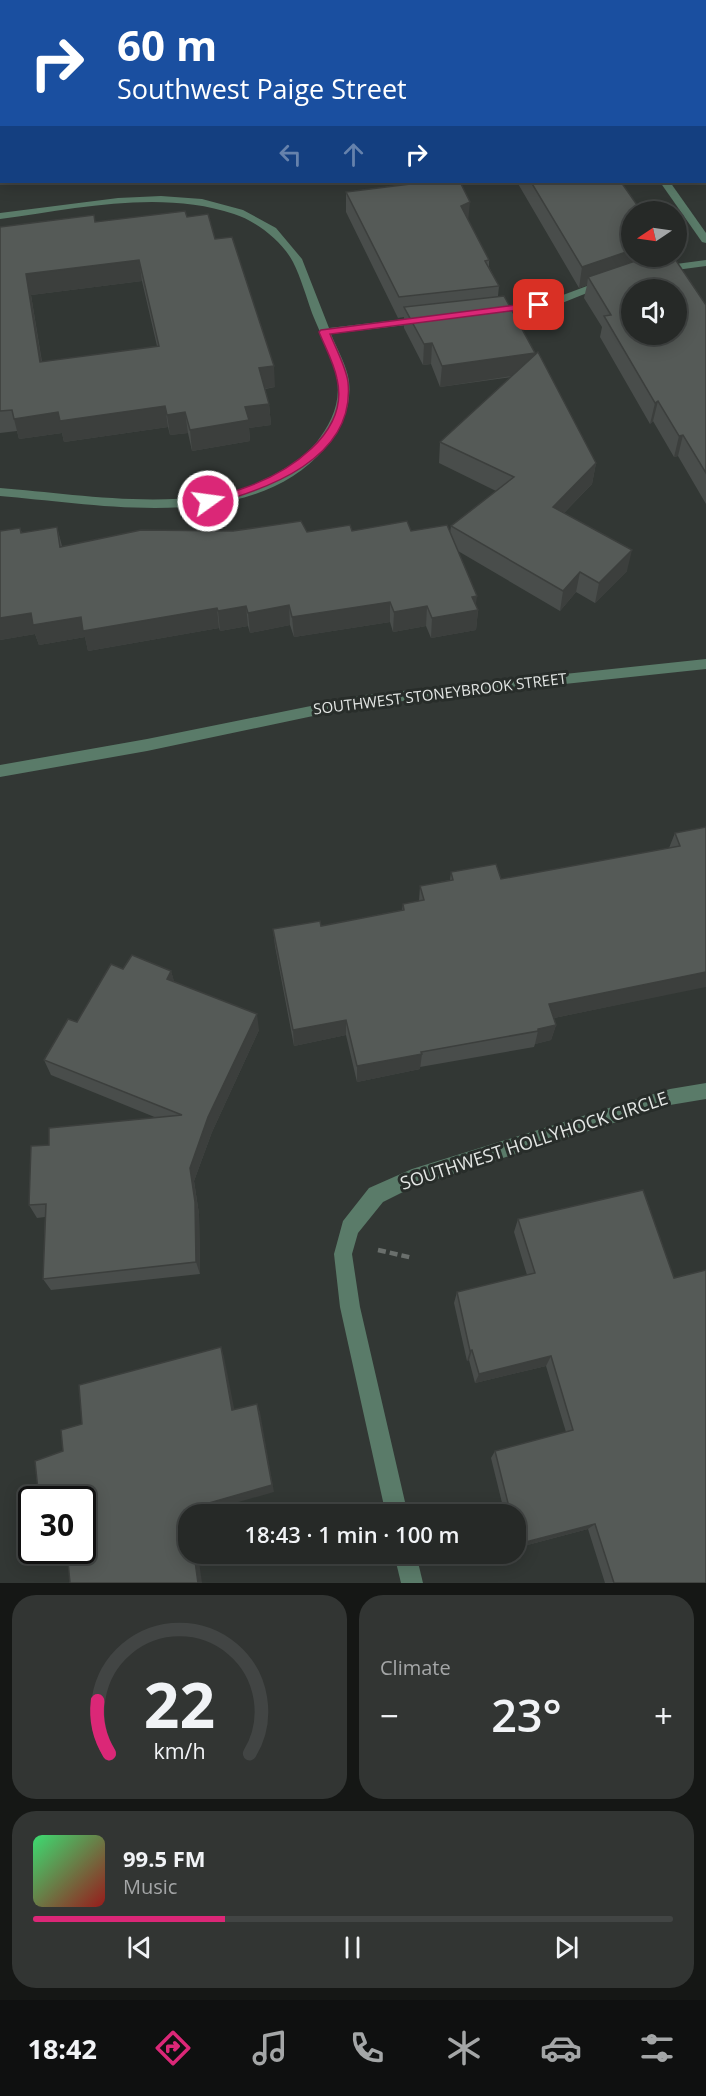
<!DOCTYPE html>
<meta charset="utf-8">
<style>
body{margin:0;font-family:"Open Sans",sans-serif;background:#323533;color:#f1f3f6;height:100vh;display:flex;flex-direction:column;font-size:22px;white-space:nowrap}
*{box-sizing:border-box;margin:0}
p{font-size:20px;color:#a4a6a7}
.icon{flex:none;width:33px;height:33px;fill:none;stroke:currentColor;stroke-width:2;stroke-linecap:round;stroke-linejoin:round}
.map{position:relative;height:1583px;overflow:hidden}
.panel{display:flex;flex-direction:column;gap:12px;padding:12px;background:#151715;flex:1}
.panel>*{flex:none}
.hud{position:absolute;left:0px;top:0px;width:706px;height:183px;box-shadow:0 3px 15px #0003,0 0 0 2px #424544;background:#1a4fa0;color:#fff;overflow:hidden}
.needle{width:39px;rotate:257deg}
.tools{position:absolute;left:621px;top:201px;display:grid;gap:12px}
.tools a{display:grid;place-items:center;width:66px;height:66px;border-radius:50%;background:#262927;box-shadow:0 3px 15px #0003,0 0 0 2px #424544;font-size:30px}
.speed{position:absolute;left:18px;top:1486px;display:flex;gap:12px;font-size:30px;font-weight:700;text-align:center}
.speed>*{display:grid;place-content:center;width:78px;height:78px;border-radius:50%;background:#262927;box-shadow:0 3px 15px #0003,0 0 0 2px #424544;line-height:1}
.speed .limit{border:3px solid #111;border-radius:9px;background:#fff;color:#111}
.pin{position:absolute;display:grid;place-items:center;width:51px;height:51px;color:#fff;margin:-26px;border-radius:12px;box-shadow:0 3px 9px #0006}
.me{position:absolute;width:66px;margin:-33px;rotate:76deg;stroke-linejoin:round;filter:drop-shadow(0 0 4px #0008)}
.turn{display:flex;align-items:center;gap:21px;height:126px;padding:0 18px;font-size:27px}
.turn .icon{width:78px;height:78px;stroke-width:2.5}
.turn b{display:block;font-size:42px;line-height:51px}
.lanes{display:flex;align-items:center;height:57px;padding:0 18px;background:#0003;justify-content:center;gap:30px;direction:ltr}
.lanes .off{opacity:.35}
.big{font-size:45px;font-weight:600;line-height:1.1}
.panel .card{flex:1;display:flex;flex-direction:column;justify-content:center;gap:9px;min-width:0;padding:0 21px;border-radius:24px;background:#323533}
.panel .dial{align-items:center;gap:0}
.dial svg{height:156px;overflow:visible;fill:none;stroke:#424544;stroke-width:7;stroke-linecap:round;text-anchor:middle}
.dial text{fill:#f1f3f6;stroke:none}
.song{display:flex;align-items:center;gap:18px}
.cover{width:72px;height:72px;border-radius:9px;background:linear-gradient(135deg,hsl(140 70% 55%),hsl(0 70% 35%))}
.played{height:6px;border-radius:3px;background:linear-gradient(90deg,#db2777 30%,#424544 30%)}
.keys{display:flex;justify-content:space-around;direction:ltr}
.heat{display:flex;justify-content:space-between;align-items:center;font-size:33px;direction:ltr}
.panel .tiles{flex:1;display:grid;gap:12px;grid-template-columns:1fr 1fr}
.card:last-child{grid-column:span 2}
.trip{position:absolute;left:178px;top:1504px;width:348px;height:60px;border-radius:24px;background:#262927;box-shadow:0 3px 15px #0003,0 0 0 2px #424544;font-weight:600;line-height:60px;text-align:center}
.tabs{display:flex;height:96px;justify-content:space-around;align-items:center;background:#0f1010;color:#a4a6a7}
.tabs .icon{width:42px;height:42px}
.tabs .selected{color:#db2777}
.tabs b{font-size:27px;color:#f1f3f6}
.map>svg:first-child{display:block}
</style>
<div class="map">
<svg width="706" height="1583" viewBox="0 0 706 1583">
<rect width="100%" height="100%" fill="#323734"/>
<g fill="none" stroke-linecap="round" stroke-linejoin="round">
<path stroke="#6a6f6c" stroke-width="4.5" stroke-dasharray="8 4" stroke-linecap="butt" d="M378,1250l35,8"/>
<g fill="#5a7b69" fill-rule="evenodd">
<rect x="705" y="74" width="1" height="6"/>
<path d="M660,182h10l36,51v10l-4,-1z"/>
<path d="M161,196l41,3 41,11 33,18 26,31 27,69 93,-11 5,3 -5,3 -91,11c6,15 16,32 18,47 3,26 -8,48 -24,67 -73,87 -226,56 -325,48v-8c96,7 245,38 316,-45 14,-18 25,-39 21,-63 -2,-18 -18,-49 -25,-67 -6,-17 -11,-35 -19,-51 -11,-21 -37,-41 -59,-48 -74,-25 -159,-5 -234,5v-6l118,-15z"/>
<path d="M706,260v6l-45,6 -5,-3 5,-3z"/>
<path d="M603,280l5,3 -1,2 -45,18 -68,12 -5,-3 5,-3 61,-11z"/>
<path d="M706,659v10l-341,36 -218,46 -147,26v-12l147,-26 218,-44z"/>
<path d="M706,1083v16l-36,6 -255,81 -32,16 -25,31 -6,21 8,53 48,208h-22l-46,-208 -6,-53 9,-33 26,-33 43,-19 258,-80z"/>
<path d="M394,1554h22l7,29h-22z"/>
</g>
</g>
<g fill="#494d4b" fill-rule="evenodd">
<path d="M412,0h294v40h-1v-38h-292z"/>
<path d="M705,113h1v40l-1,-1z"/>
<rect x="0" y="117" width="2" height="58"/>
<path d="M415,182h45l8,38 21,40v7l10,19 -1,10 37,57v1l61,109 -4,21 -28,29 63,58 -32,32 -19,-11 -16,19 -102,-60 18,54 2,5 -2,20 -45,8 -5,-12 -33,6 -3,-10 -96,15 -4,-12 -40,8 -2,-7 -28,5 -1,-3 -131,23 -3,-14 -46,8 -4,-11 -35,6v-109l20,-3 2,5 35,-6 5,19 245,-14 104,-1 39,2 1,-7 45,-35 -57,-28 1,-21 71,-65 -71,10 -9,-23 -8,1 -19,-37v-11l-6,1 -52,-106v-20l69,-9z"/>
<path d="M517,182h104l11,74 74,49v199l-28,-48 -4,1 -21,-36 -3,3 -50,-87 2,-10 -18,-29 3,-13 -8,3z"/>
<path d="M187,217l28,22 60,148 -10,2 4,15 2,21 -22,3 1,13 -58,10 -4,-18 -18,2 -2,-8 -104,15 -2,-9 -43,6 -2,-8 -17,2v-206zM142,281l15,65 -115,16 -11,-67z"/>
<path d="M706,827l-42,168 -110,23 2,7 -5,15 -16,4 -1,3 -114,20v2l-63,13 -11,-47 -52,11 -19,-100 -2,-17 48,-3 81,-16 1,-6 16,-3 1,-15 30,-6 1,-8 50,7 168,-31 6,-15z"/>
<path d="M123,969l48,2 3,11 85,48 -47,102 -18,49 5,33 1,60 -149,16 -8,-11 2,-62 -8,1 -8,-13 20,-60 108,-27 -106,-43 -7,-15z"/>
<path d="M518,1219l188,364h-101l-17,-54 -72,19v-33h-11l-14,-57 4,-7 71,-19 -20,-66 -71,17 -6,-23 -2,1 -13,-58 3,-11 70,-17 -13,-43z"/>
</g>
<g fill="#3c3f3d">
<rect x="705" y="21" width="1" height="19"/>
<rect x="0" y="24" width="2" height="18"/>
<path d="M470,202l-2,20 -7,-16z"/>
<path d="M632,250v6h30l-74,21 -1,8 -8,3 3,-21z"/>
<path d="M139,260l3,21 -111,14 14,88 -5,-21 -14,-88z"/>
<path d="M432,343l-1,21 -8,1 1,-21z"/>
<path d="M535,353l-3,20 -92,14 2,-21z"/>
<path d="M274,366l1,21 -14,2 -2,-21z"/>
<path d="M658,401l-5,20 -3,3 5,-21z"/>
<path d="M269,404l2,21 -22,3 1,13 -58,10 -2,-21 55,-23z"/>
<path d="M165,406l3,21 -104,15 -2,-9 -43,6 -5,-20 44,-7z"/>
<path d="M185,412l3,21 -18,2 -3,-20z"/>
<path d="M683,435l-5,21 -4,1 5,-21z"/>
<path d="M596,463l-4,21 -42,43 3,-20z"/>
<path d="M632,550l-5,21 -32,32 4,-20z"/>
<path d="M580,572l-4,20 -16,19 3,-20z"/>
<path d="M477,596l-2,15 3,-1 -2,20 -45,8 1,-20 40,-21z"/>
<path d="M390,602v20l-96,15 -2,-20z"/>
<path d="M289,605l1,20 -40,8 -2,-20z"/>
<path d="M246,606l2,20 -28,5 -2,-20z"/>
<path d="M427,606l-1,20 -33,6 1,-20z"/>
<path d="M217,608l2,20 -131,23 -3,-14 -46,8 -4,-11 -35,6v-22l31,-5 50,4z"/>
<path d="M171,971l5,16 -9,-8z"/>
<path d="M706,972v15l-162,33 5,-16z"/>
<path d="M257,1014l2,16 -47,102 -18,49 5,33 1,60 -4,-12 -6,-94 18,-51z"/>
<path d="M346,1020v15l-52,11 -1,-16z"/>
<path d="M556,1025l-5,15 -16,4 3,-13v-2z"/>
<path d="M422,1054l-2,15 -63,13v-16z"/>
<path d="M221,1347l3,10 12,61 -4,-8z"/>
<path d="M472,1350l-3,10 -2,1 3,-10z"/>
<path d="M551,1356l-5,10 -71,17 4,-9z"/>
<path d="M257,1404l3,8 14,80 -81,23h-4l-1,-6z"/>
<path d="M595,1524l-7,5 -72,19v-1l2,-3z"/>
<path d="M194,1554h4l4,29h-4z"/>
</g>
<g fill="#555a57" stroke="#3c3f3d" stroke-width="1.5" fill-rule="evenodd">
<path d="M0,0h29l1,2h-28v22h-2z"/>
<path d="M113,0h41l1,2h-42z"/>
<path d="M278,0h67v2h-66z"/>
<path d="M423,0h283v21h-1v-19h-281z"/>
<path d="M0,117h2v37l-2,1z"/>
<path d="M418,182h42l10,20 -9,4 28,54 -4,1 14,25 -100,11 -53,-105 72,-9z"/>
<path d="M531,182h90l21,30h-10v38l-50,17z"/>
<path d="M185,211l2,6 21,-3 7,25 17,-2 42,129 -15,2 10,36 -24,3 4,13 -59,10 -5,-18 -18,3 -2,-9 -105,15 -2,-9 -44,7 -2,-9 -12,1v-184l94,-12 1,7zM139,260l20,86 -119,16 -14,-88z"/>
<path d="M651,256h22l33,49v168l-23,-38 -4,1 -21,-35 -3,2 -51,-87 7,-1 -23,-38 56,-19zM632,290h44v44h-44z"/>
<path d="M504,296l31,57 -93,13 -10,-23 -8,1 -20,-37z"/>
<path d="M538,352l58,111 -43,44 79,43 -33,33 -19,-11 -17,19 -112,-65 63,-49 -74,-35z"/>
<path d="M301,521l6,11 43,-7 2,6 55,-10 4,10 36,-6 30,71 -5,1 6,13 -46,8 -5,-12 -33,6 -4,-10 -98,15 -3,-12 -41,8 -2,-7 -28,5 -1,-3 -134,23 -2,-14 -48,8 -2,-12 -31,5v-87l20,-3 1,5 36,-6 3,20 81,-17 92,1z"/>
<path d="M706,827v145l-157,32 7,21 -18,4v2l-117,21 1,2 -65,12 -11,-46 -53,10 -20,-101 47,-8 1,5 83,-16 -1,-6 21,-4 -4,-14 33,-6 -2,-8 45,-8 5,15 179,-33 -5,-13z"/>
<path d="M132,955l39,16 -4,8 90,35 -49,103 -18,51 5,34 1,60 -153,17 3,-75 -17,1 2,-59 18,-1v-17l133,-13 -138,-55 24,-41 9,3 34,-58 12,5z"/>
<path d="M643,1190l31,88 32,-8v313h-92l-19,-59 -77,20 -2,-9v-20h-5l-16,-64 78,-21 -22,-74 -72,18 -7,-24 -2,1 -13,-59 78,-19 -17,-54z"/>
<path d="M221,1347l11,63 25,-6 15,81 -84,24 1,7v38h5l4,29h-128l-3,-32h15v-51h-43l-4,-39 28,-10 -2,-21 21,-6 -3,-39z"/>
</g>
<path fill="#db2777" stroke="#8e194d" stroke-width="1.5" d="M539,302l3,1v4l-212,27c6,15 16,33 18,48 8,77 -82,108 -140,123l-6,-4 2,-2c13,-4 27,-6 40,-11 43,-15 106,-54 93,-109 -3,-16 -12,-32 -18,-47l2,-2z"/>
<g text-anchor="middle" stroke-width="6" stroke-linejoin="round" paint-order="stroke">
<g font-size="15" fill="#e3e6e4" stroke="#282d2a">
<text transform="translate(440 694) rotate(-7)" y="5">SOUTHWEST STONEYBROOK STREET</text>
</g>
<g font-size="18" fill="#e3e6e4" stroke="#282d2a">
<text transform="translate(534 1141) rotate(-18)" y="6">SOUTHWEST HOLLYHOCK CIRCLE</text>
</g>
</g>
</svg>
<div class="tools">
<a><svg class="needle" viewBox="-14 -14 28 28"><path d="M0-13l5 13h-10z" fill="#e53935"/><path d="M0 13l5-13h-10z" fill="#a4a6a7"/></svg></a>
<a><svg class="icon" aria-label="sound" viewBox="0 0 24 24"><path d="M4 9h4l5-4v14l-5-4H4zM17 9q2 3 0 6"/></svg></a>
</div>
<div class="speed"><div class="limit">30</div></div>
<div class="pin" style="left:539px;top:305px;background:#d93025"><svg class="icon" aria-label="arrive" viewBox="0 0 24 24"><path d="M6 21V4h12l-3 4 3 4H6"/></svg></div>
<svg class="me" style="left:208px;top:501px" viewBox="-20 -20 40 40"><circle r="17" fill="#db2777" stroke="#fff" stroke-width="3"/><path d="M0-11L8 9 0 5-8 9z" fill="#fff"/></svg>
<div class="trip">18:43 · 1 min · 100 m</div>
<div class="hud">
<div class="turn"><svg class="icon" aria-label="right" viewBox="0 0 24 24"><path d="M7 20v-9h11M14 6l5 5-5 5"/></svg><div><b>60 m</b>Southwest Paige Street</div></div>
<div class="lanes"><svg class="icon off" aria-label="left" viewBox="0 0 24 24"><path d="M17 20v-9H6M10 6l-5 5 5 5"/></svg><svg class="icon off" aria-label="ahead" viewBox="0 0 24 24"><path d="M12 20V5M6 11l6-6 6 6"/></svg><svg class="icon" aria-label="right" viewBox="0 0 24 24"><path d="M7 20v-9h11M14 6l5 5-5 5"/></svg></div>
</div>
</div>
<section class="panel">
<div class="tiles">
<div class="card dial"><svg viewBox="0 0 100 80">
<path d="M14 69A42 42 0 1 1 86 69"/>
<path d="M14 69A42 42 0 0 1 8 42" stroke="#db2777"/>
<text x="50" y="56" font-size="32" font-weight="700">22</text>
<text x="50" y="72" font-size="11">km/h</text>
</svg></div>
<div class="card"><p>Climate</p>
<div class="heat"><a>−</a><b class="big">23°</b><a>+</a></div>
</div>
<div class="card">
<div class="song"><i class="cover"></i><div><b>99.5 FM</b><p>Music</p></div></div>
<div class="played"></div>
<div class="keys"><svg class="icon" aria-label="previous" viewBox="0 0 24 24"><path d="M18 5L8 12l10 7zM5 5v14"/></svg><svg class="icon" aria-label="pause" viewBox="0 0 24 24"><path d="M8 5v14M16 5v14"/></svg><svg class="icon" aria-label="next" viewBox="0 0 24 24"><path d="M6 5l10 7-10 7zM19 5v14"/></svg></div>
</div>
</div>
</section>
<nav class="tabs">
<b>18:42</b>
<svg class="icon selected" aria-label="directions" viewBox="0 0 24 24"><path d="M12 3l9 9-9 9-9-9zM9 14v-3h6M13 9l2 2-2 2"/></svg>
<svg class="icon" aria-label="music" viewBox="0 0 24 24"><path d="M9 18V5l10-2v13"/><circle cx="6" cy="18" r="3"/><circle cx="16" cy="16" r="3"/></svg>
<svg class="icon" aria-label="phone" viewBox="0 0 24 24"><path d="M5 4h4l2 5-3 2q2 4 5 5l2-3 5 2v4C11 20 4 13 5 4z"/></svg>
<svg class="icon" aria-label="climate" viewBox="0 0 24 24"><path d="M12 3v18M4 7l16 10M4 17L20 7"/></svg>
<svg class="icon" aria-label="car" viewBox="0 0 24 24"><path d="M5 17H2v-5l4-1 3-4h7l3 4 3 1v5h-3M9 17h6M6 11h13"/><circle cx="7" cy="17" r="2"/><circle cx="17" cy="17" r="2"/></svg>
<svg class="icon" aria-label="filters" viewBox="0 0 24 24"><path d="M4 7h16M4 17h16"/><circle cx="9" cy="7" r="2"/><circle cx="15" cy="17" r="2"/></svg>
</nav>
